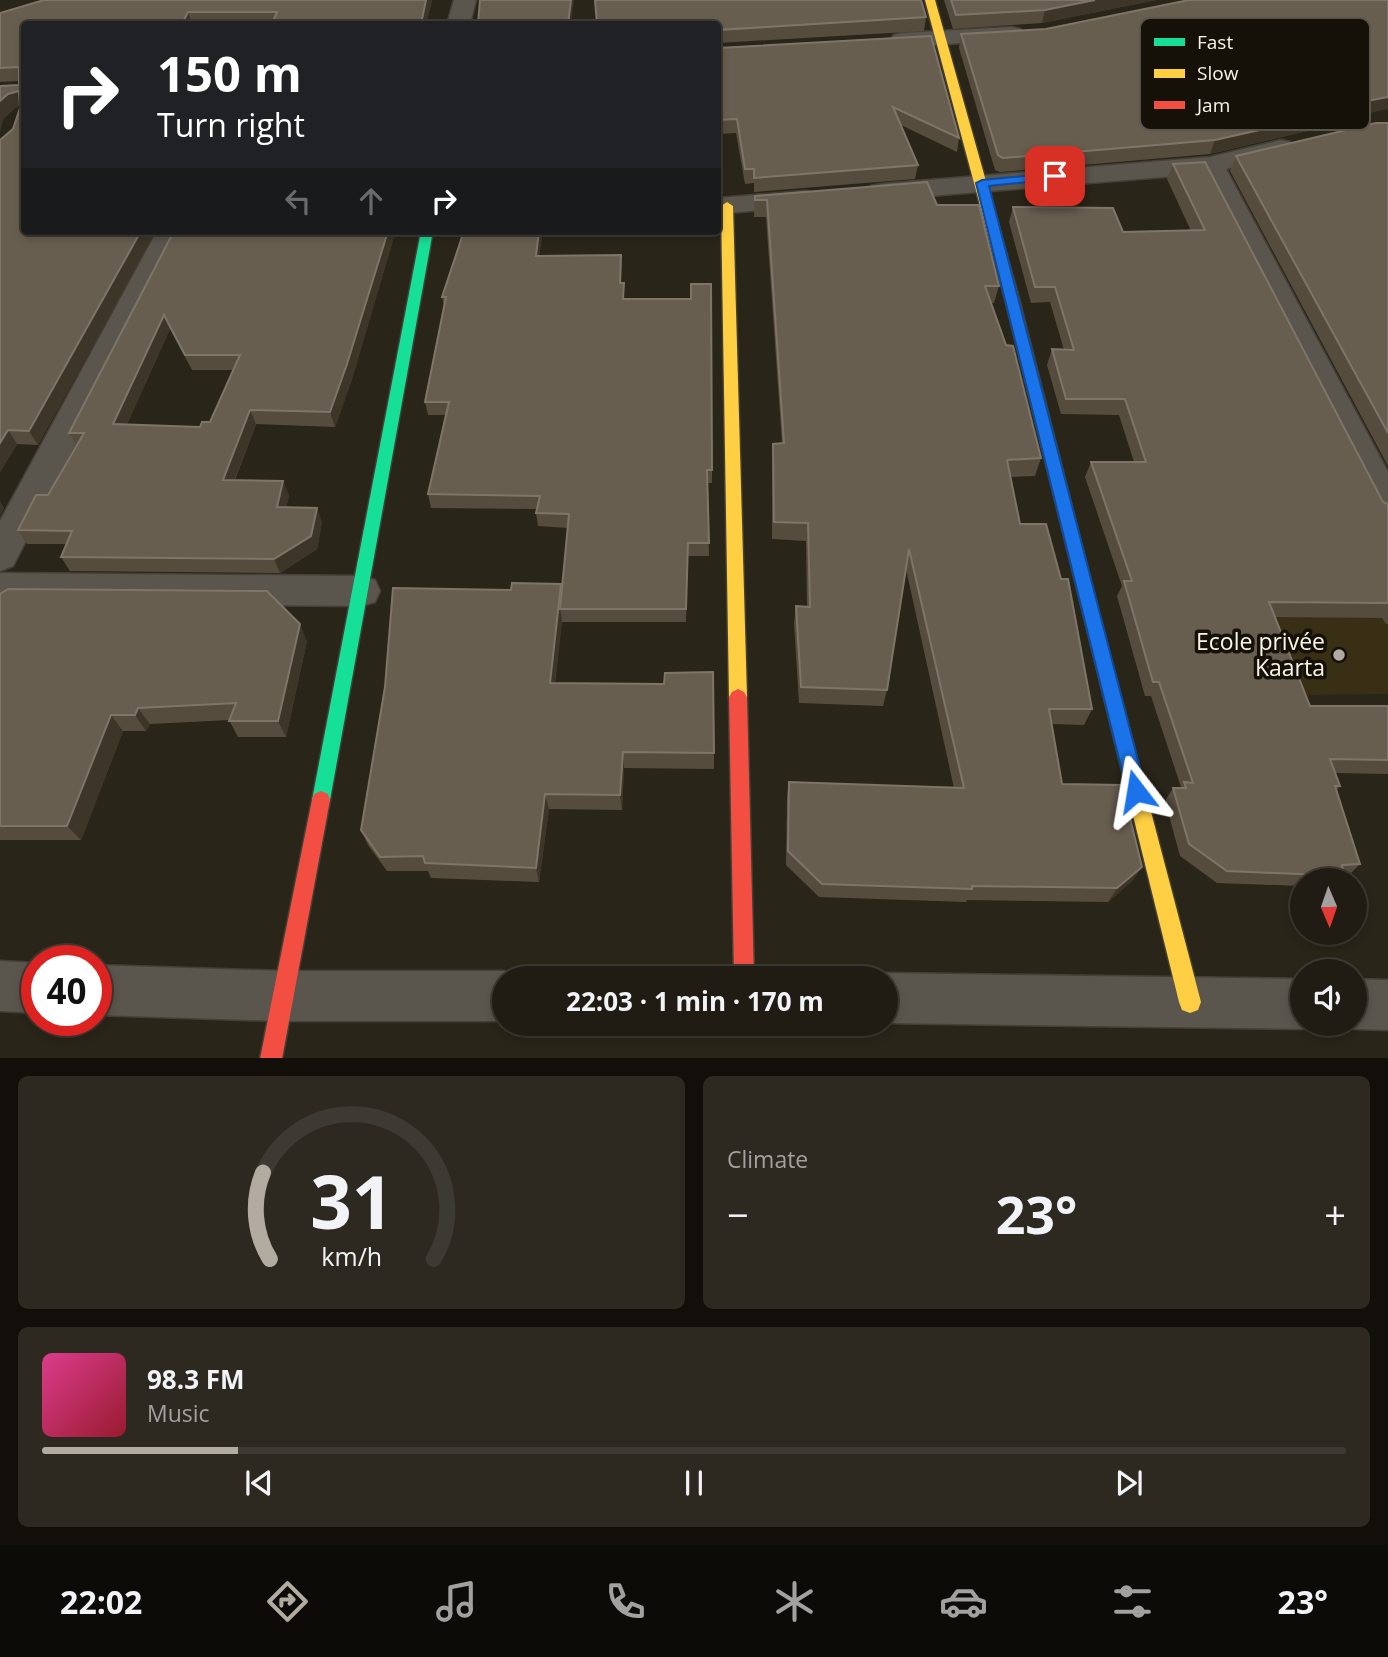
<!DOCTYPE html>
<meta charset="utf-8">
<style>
body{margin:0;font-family:"Open Sans",sans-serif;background:#2d2921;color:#f1f3f6;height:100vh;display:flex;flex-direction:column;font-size:26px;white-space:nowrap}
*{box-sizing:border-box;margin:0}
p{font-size:23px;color:#a2a1a0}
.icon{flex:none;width:38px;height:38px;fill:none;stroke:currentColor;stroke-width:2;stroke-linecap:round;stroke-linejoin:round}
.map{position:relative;height:1058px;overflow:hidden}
.drawer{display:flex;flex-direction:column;gap:18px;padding:18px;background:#120f0a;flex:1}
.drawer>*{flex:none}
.hud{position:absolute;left:21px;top:21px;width:700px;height:214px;border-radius:7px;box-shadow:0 4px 10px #0003,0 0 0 2px #3d3a33;background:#202124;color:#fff;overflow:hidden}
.needle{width:46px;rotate:178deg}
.controls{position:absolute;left:1290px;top:868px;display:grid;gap:14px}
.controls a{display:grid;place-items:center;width:77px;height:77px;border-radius:50%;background:#201c13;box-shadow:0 4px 10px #0003,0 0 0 2px #3d3a33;font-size:35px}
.speed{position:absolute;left:21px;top:945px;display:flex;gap:14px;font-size:35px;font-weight:700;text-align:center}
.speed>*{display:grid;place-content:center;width:91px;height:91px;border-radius:50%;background:#201c13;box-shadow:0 4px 10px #0003,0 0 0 2px #3d3a33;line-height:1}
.speed .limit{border:10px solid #d22;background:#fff;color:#111}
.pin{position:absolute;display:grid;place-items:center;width:60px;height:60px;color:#fff;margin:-30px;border-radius:14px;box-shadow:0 4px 10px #0006}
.me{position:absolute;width:77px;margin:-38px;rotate:346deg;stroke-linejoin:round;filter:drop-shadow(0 0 5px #0008)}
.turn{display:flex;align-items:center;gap:24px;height:147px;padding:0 21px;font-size:32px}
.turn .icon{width:91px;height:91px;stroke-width:2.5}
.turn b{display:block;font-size:49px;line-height:60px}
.lanes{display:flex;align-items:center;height:66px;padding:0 21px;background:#0003;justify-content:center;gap:35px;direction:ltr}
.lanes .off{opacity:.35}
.big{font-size:52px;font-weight:700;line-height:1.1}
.drawer .card{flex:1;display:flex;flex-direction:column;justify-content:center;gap:10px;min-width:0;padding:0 24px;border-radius:10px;background:#2d2921}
.drawer .dial{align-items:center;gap:0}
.dial svg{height:182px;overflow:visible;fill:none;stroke:#3d3a33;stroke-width:7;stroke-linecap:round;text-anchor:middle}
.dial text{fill:#f1f3f6;stroke:none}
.song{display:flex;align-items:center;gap:21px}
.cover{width:84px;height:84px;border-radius:10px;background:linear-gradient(135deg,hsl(330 70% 55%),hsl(350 70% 35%))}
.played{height:7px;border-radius:4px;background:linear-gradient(90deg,#b1ac9f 15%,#3d3a33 15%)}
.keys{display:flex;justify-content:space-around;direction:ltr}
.heat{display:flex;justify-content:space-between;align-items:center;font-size:38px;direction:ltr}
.drawer .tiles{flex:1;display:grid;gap:18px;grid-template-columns:1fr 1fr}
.card:last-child{grid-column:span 2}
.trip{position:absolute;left:492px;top:966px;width:406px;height:70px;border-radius:35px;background:#201c13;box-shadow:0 4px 10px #0003,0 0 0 2px #3d3a33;font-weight:700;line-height:70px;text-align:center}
.tabs{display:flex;height:112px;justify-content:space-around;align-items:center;background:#0d0b08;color:#a2a1a0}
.tabs .icon{width:49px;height:49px}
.tabs .selected{color:#b1ac9f}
.tabs b{font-size:32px;color:#f1f3f6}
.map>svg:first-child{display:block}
</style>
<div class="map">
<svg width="1388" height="1059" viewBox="0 0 1388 1059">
<rect width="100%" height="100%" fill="#2a2519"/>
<path fill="#392f14" d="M1388,615v79l-84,1 -29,-78z"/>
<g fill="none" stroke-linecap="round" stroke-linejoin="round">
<g stroke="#444037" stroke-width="3">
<g id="street">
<path d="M454,0h22l-6,24h-23z"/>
<path d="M1012,27l8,2 4,5 -4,5 -118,8 -8,-2 -4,-5 4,-5 8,-2z"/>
<path d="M1281,140l9,2 4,6 -4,6 -64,15 162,303v48l-13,-4 -5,-10 -169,-332 -320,26 -10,-2 -4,-6 4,-6 10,-2 329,-27z"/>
<path d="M805,191l10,2 4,6 -4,6 -97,9v-16z"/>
<path d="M157,231h28l-172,335 -13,5v-50z"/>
<path d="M0,573l361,3 14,4 5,11 -5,11 -14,4 -361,-3z"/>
<path d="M0,961l37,2v50l-37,-2z"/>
<path d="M96,965l187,6h221l17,7h-17v43h-221l-187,-6z"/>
<path d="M886,973l416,6v45h12l-12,5 -416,-6v-45h-12z"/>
<path d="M1354,979l34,1v50l-34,-1 -12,-5h12z"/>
</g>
</g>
<g stroke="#444037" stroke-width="3">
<path id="fast" d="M421,231h12l-103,569 -2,6 -7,3 -7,-3 -2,-6z"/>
</g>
<g stroke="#444037" stroke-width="3">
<g id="slow">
<path d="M925,0h10l83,295 -2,3 -5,1 -7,-4z"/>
<path d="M727,202l6,4 14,491 -3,5 -6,3 -6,-3 -3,-5 -8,-491z"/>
<path d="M1096,626l6,2 2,5 97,369 -3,8 -8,3 -8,-3 -3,-8 -91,-369 2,-5z"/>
</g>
</g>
<g stroke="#444037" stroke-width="3">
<g id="jam">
<path d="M1011,291l7,4 86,338 -2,5 -6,2 -6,-2 -2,-5 -84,-338z"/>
<path d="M738,689l6,3 3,5 7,281h-20l-5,-281 3,-5z"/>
<path d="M321,791l7,3 2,6 -48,259h-22l52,-259 2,-6z"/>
</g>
</g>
<use href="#street" fill="#5a554d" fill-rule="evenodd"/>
<use href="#fast" fill="#16e098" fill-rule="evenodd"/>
<use href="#slow" fill="#ffcf43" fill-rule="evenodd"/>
<use href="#jam" fill="#f24e42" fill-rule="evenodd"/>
</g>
<g fill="#564c3e" fill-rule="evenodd">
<path d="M44,0h388l-6,24h-402v207h132l-118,214 -21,-1 -17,28 2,-333 11,-10 7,-21v-2l-5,2 -11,10 -4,-32 19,-1v-4l-19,1v-69z"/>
<path d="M944,0h212l-114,23 -89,6z"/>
<path d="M926,17l-2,14 -206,12v3v-22z"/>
<path d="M1046,29l301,89 -2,4 -135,32 -210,18 -5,-2 -36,-122 2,-14z"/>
<path d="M931,36l28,102 -2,14 -56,-27 17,40 -3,14 -161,13v-9l-9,1 -9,-51 -18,1v-86z"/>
<path d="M1388,123v343l-158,-295 6,-15z"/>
<path d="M1173,164l210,338 5,2v120h-2l-4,-6 -107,-1 35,89h78v68l-53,-1 5,13 -3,4 23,74 -12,12h-5l-4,4h-37v6l-85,-3 -37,-27 -15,-55 8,-13 8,-1 -30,-91h-6l-28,-100 5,-10 -37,-109 6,-15h43l-15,-47 -58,-1 -14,-49 5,-16 12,1 -14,-48 -19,1 -22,-81 4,-15 110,25 68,-1 -24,-52z"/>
<path d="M755,196l182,9 62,81 -5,17h-3l50,155 -6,18 -25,1 10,47 72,185 -8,16 -32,-1 10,60 80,83 -10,14 -24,21 -141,-2 -1,2 -147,-5 -33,-32 1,-68 2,-15 165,6 -48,-219 -19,121 -4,16 -84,-3 -5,-80 2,-17 11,1 -1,-66 -34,-2v-78l1,-17 9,-1 -16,-226h-12z"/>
<path d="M174,231l221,2 -43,146 -17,48 -79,-3 -21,56 48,1 6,15 -3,11 36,15 -5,27 -37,24 -210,-2 -9,-14 5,-13h-39l-9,-14 30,-35 29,-49 -8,-13zM170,329l22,41h42l-24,52 -10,5 -73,-3z"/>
<path d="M464,231h79l-4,24h82v28l3,16 88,171v13h-5l2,73h-21l-2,66h-124v-2l-7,63 159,70v16l-90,-1 -2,42 -73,-1 -10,73 -108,-4 -3,-7h-41l-19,-26 -7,-15 150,-240 51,-1 6,-61 -30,-2 -2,-13 1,-4 -106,-1 -3,-14 17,-79h-17l-3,-13 19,-96 -2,-9z"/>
<path d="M0,594l307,47 -21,96h-48l-9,-17 -79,4 -4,7h-23l-42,109h-81z"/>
</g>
<g fill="#3d3527">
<path d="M426,0h6l-6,24h-5z"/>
<path d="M571,0h3l-3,24h-3z"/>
<path d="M1095,0h61l-114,23 3,-13z"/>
<path d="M188,12l4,12h-10z"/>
<path d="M19,91l5,14 -9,3 -11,10 -4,14v-31l8,-7z"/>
<path d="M1388,97v12l-41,9 -2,4 -135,32 5,-14 136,-36z"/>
<path d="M141,231h15l-118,214 -9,-14z"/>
<path d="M388,231h6l1,2 -43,146 -17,48 -5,-15z"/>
<path d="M539,231h4l-6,38 -1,-13z"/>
<path d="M621,255l1,14 -1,28 -1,-14z"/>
<path d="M164,315l6,14 -49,109 -8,-14z"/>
<path d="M250,410l6,14 -27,70 -6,-14z"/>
<path d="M8,430l9,14 -17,28v-29z"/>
<path d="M283,481l6,15 -6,25 -6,-14z"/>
<path d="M0,501l4,7 -4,8z"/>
<path d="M317,508l5,14 -5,27 -37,24 -6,-14z"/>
<path d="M561,584l2,17 -3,8 2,11 -9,79 -3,-16z"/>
<path d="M300,624l7,17 -21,96 -8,-16z"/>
<path d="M138,708l12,16 -4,7 -11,-16z"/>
<path d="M111,715l12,16 -42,109 -14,-14z"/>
<path d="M623,752l1,16 -2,42 -2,-15z"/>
<path d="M545,794l4,15 -10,73 -3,-14z"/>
<path d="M1142,867l-10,14 -24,21 9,-14z"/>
</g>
<g fill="#685e50" stroke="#7e7568" stroke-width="2" fill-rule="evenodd">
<path d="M44,0h382l-5,24h-149l5,-12h-89l-6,12h-158v207h117l-112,200 -21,-1 -8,13v-303l13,-11 7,-21 -1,-17 -11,3 -8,7v-15l19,-1v-18l-19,1v-55z"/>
<path d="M480,0h91l-3,24h-90z"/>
<path d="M595,0h326l5,17 -208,13v4v-10h-121z"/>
<path d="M951,0h144l-50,10 -89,5z"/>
<path d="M1189,0h199v97l-37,7 1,5 -137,31 -212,18 -5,-3 -37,-121 85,-5z"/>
<path d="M931,36l28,102 -66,-31 25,58 -164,13v-9h-9l-8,-50 -19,1v-72z"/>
<path d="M1376,123h12v310l-152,-277z"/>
<path d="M1205,162l178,340 5,2v99l-119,-1 41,104h78v54l-58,-1 10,27h-5l25,78 -18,1 2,11 -117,-5 -38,-27 -16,-56h13l-2,-6 9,1 -34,-101h-6l-29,-101h8l-41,-119h55l-21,-63h-59l-14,-50 22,1 -19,-63h-20l-22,-80 100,1 10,24 82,-2 -32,-66z"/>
<path d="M927,182l10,23h42l20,81h-14l21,59 7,1 28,112 -34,2 13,64h26l15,55h7l24,130h-43l13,75 60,1 20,82 -25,21 -145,-2v3l-150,-5 -34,-33 1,-69 175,6 -55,-239 -22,141 -86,-3 -5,-81 14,1 -2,-84 -34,-1 -1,-78 11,-1 -17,-243h-12v-4z"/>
<path d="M174,231h214l-41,133 -17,48 -80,-2 -27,70 60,1 -6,26 40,1 -6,28 -37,23 -213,-2 11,-26 -54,-1 18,-35h12l36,-62h-15zM164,315l21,40h55l-30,67h-8l-2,5 -87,-3z"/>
<path d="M464,231h75l-3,25 85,-1 -1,28h4l-1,16h68v-15h20l1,186h-5l2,73h-21l-2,66h-126l9,-95 -33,-1 4,-17 -112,-2 21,-92h-24l21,-105h-4z"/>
<path d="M512,583l49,1 -11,99 114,1 1,-11 48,-1 1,81 -91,-1 -3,43 -75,-1 -9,74 -111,-5 -2,-7 -43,1 -19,-27 24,-143 8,-99 118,2z"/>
<path d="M8,589l259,2 33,33 -22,97h-49l7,-18 -98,5 -3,7h-24l-44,111h-67v-232z"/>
</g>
<path fill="#1a73e8" stroke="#114b97" stroke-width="2" d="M1055,173l4,1v5l-70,7 157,605 -3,6 -7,2 -7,-2 -2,-6 -151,-608 6,-3z"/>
<circle fill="#b1ac9f" stroke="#151108" stroke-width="2.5" cx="1339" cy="655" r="7"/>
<g text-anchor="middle" stroke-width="7" stroke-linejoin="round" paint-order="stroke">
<g font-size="23" fill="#f9f4e7" stroke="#151108" text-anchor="end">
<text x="1325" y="650">Ecole privée<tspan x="1325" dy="26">Kaarta</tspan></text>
</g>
</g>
<rect x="1140" y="18" width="230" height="112" rx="10" fill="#151108" stroke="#59554b" stroke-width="2"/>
<rect x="1154" y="38" width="31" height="8" fill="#16e098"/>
<rect x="1154" y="69" width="31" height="9" fill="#ffcf43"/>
<rect x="1154" y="101" width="31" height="8" fill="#f24e42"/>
<g font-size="19" fill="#f9f4e7">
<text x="1197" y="49">Fast</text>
<text x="1197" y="80">Slow</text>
<text x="1197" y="112">Jam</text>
</g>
</svg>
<div class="controls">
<a><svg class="needle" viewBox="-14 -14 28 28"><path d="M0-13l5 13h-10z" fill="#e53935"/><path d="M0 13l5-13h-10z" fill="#a2a1a0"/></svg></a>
<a><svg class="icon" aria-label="sound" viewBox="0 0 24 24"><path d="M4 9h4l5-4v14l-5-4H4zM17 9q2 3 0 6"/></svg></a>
</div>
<div class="speed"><div class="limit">40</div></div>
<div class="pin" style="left:1055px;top:176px;background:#d93025"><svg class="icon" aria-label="arrive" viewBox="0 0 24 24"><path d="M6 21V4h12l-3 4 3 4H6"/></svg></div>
<svg class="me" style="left:1136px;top:791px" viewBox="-20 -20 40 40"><path d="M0-17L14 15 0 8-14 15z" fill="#1a73e8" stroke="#fff" stroke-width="4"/></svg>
<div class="trip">22:03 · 1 min · 170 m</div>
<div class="hud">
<div class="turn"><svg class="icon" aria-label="right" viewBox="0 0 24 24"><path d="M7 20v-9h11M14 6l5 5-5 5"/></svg><div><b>150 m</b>Turn right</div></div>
<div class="lanes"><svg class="icon off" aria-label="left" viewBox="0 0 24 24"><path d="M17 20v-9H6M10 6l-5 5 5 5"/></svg><svg class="icon off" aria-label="ahead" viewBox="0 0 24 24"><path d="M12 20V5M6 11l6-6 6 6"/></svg><svg class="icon" aria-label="right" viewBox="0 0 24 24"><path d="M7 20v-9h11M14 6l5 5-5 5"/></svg></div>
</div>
</div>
<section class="drawer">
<div class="tiles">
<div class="card dial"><svg viewBox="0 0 100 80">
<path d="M14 69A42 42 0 1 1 86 69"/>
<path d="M14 69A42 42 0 0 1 11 31" stroke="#b1ac9f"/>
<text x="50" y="56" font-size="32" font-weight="700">31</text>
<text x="50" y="72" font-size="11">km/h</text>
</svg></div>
<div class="card"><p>Climate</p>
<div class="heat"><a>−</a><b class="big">23°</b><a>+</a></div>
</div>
<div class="card">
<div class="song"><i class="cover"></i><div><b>98.3 FM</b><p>Music</p></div></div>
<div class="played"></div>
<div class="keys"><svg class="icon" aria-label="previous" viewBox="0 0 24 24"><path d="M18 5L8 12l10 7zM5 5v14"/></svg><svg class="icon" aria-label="pause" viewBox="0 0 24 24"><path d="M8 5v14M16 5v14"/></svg><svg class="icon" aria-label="next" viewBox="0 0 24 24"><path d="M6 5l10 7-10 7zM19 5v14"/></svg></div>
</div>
</div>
</section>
<nav class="tabs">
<b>22:02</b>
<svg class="icon selected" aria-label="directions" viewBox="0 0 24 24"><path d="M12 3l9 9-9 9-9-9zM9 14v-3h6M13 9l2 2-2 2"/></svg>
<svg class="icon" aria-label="music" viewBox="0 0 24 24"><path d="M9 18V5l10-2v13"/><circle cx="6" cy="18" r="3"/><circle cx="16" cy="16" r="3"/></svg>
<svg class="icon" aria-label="phone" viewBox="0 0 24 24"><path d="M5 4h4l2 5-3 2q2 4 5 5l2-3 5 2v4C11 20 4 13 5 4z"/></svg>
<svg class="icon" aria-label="climate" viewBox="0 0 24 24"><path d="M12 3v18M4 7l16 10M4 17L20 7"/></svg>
<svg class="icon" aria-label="car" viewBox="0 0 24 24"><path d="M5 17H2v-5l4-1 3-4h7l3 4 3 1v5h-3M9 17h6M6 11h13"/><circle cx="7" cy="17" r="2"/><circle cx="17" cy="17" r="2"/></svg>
<svg class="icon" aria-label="filters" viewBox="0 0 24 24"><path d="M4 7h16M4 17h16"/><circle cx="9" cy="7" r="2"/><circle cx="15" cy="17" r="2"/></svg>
<b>23°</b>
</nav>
